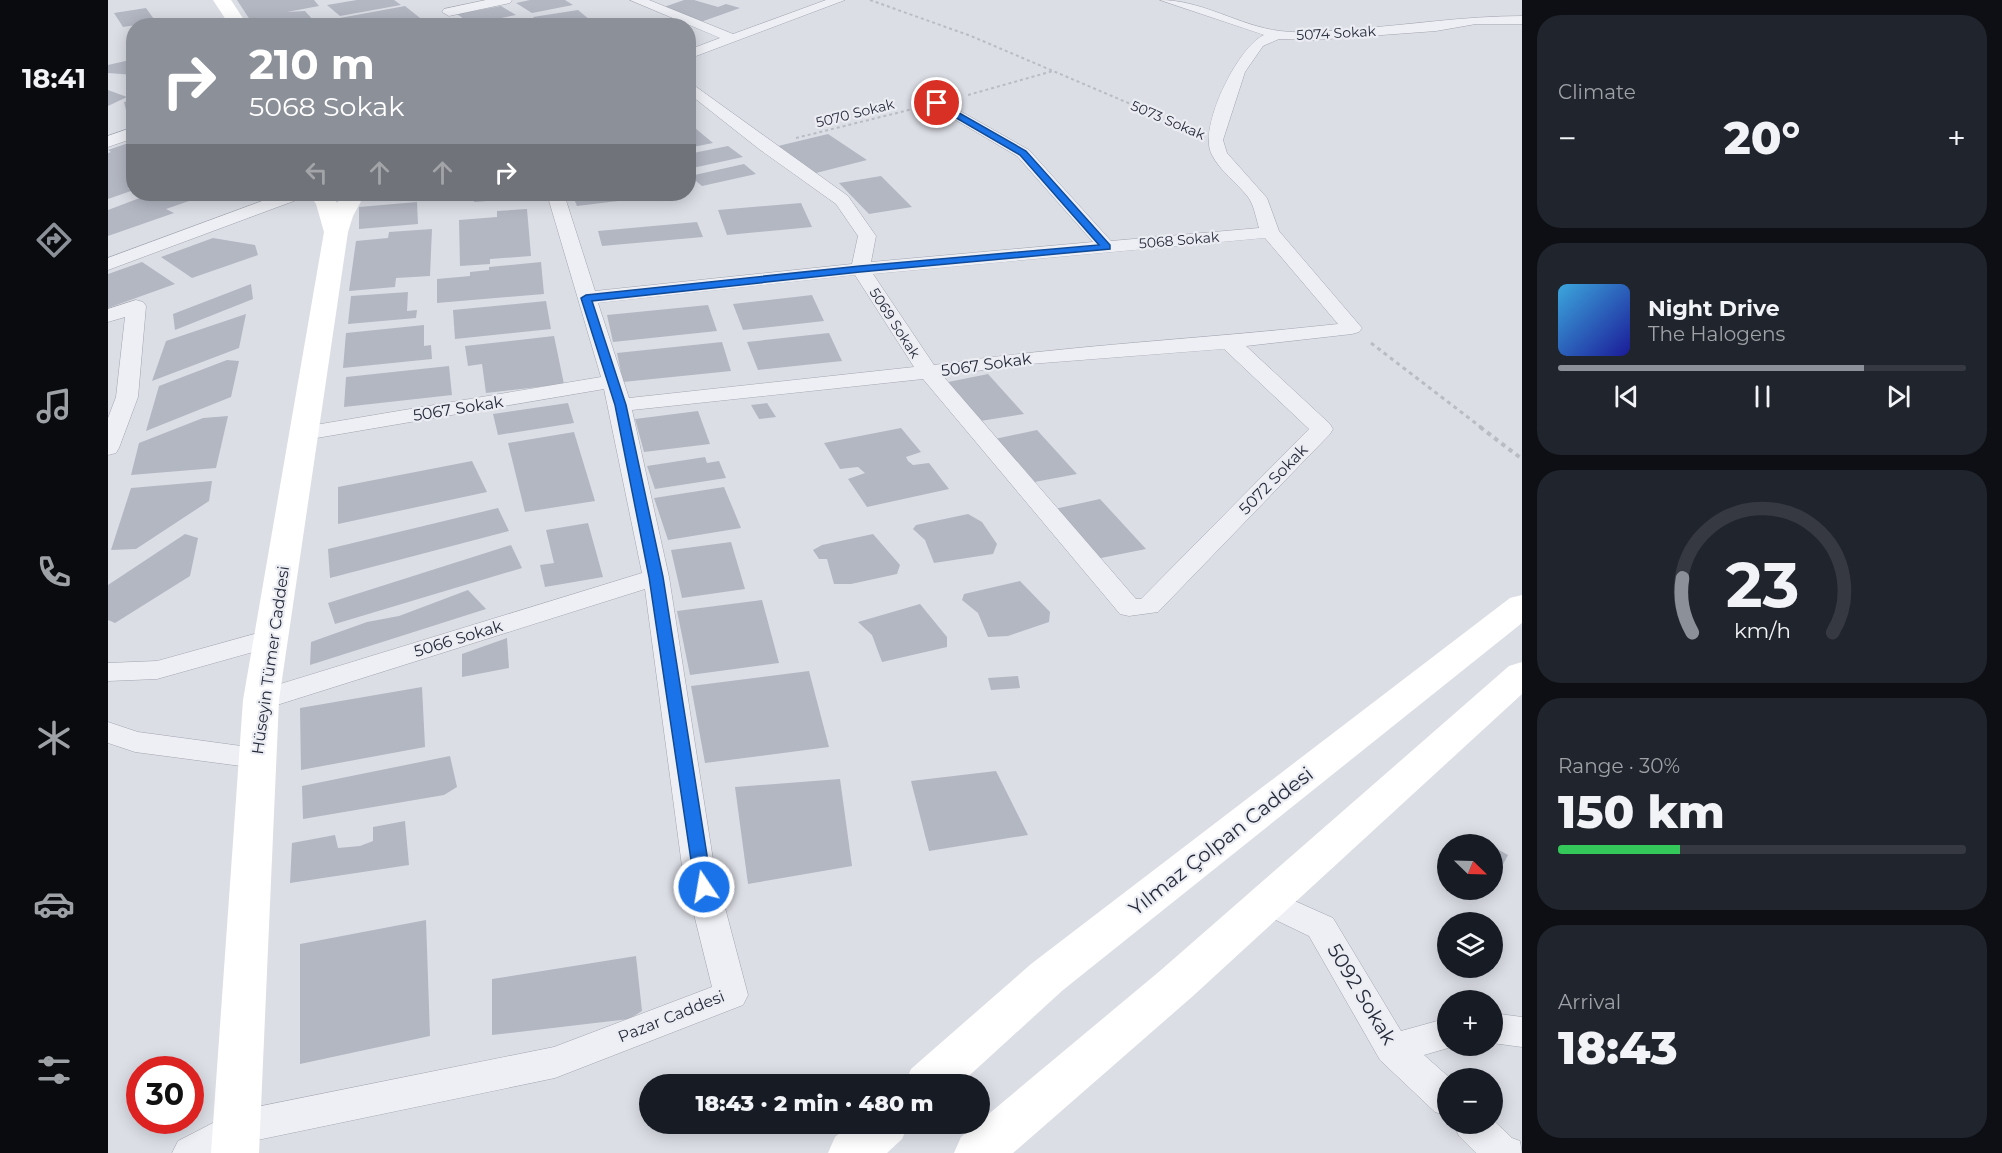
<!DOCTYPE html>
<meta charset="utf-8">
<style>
body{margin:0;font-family:Montserrat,sans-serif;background:#20242c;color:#f1f3f6;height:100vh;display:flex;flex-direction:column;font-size:22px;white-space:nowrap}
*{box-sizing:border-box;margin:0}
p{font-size:20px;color:#9ea1a6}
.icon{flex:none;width:33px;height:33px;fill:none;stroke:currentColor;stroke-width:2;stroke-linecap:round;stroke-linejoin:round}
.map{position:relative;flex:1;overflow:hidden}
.details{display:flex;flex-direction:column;gap:15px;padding:15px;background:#0d0f14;width:480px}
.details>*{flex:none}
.hud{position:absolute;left:18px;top:18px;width:570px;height:183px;border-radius:24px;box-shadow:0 3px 15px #0003;background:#8c9099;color:#fff;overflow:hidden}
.needle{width:39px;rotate:113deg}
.buttons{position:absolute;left:1329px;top:834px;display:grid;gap:12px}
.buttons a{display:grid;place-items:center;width:66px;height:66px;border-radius:50%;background:#171b24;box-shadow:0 3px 15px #0003;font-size:30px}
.speed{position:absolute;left:18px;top:1056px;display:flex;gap:12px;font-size:30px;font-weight:700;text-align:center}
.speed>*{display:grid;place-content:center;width:78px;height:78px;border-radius:50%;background:#171b24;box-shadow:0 3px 15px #0003;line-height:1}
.speed .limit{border:9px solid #d22;background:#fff;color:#111}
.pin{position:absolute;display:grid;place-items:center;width:51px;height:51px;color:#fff;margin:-26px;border:3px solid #fff;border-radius:50%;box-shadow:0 2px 6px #0007}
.me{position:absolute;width:66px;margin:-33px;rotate:348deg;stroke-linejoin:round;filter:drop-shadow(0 0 4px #0008)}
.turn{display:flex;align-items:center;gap:21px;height:126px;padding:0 24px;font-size:27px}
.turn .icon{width:78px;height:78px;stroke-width:2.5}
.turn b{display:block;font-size:42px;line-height:51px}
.lanes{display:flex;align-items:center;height:57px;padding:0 24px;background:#0003;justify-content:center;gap:30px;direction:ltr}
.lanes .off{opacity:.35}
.big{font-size:45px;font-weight:800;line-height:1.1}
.details .card{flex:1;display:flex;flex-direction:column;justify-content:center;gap:9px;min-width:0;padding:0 21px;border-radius:24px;background:#20242c}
.details .dial{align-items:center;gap:0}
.dial svg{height:156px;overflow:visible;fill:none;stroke:#363941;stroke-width:7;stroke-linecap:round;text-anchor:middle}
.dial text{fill:#f1f3f6;stroke:none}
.song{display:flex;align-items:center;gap:18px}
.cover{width:72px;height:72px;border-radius:9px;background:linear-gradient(135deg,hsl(200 70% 55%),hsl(240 70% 35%))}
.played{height:6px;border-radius:3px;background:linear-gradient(90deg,#8c9099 75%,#363941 75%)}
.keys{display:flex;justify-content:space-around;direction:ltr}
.heat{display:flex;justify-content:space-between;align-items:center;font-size:33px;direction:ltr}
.charge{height:9px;border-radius:4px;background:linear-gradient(90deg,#34c759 30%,#363941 0)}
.trip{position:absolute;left:531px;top:1074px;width:351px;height:60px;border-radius:30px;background:#171b24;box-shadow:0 3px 15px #0003;font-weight:800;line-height:60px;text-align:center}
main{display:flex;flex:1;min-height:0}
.menu{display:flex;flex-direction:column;width:108px;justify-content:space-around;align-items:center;background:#090b0e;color:#9ea1a6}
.menu .icon{width:42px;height:42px}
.menu .selected{color:#8c9099}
.menu b{font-size:27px;color:#f1f3f6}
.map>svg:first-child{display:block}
</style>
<main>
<nav class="menu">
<b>18:41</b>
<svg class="icon selected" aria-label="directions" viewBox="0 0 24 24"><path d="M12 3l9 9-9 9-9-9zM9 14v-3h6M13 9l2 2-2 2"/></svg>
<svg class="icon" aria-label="music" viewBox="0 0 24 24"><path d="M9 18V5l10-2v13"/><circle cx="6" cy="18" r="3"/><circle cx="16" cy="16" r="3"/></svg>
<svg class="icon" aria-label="phone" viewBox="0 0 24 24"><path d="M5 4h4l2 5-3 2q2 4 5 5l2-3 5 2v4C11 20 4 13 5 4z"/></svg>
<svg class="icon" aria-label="climate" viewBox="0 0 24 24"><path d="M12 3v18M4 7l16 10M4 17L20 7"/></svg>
<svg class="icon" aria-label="car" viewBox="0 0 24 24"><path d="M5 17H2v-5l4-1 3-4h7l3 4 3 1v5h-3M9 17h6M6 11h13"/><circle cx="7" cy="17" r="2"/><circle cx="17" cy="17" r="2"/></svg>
<svg class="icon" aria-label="filters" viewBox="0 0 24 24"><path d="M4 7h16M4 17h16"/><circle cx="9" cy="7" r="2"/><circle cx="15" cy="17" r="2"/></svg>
</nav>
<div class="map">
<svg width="1414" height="1153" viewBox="0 0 1414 1153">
<rect width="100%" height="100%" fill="#dcdee6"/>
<g fill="#b3b7c2">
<path d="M129,0h77l5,6 -32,6 18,-1 9,10 -17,2 2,3h-45z"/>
<path d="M249,0h37l7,5 -61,11 -13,-11z"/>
<path d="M422,0h35l8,5 -41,8 -16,-10z"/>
<path d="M576,0h10l24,7 8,-3 14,4 -42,15 -37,-15z"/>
<path d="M297,6l15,12 -44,8h-40l-7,-6z"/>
<path d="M393,6l15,9 -45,9 -14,-10z"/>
<path d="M38,8l10,14 -33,5 -9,-14z"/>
<path d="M470,10l19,16h-54l-10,-9z"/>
<path d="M312,19l7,7h-39v-2z"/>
<path d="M410,20l7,6h-31v-2z"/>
<path d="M26,59v16l-26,-2v-8z"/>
<path d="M0,90l19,7 -19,9z"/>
<path d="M26,100v17l-6,1 -4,-16z"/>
<path d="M587,128l18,15 -25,5v-18z"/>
<path d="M720,134l39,26 -51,13 -38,-27z"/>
<path d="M26,141v45l-6,2 3,3 -23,8v-46l3,-1 -3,-2z"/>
<path d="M620,146l15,11 -55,12v-15z"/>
<path d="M636,164l12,10 -54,12 -12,-10z"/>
<path d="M773,176l31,31 -43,7 -30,-31z"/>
<path d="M55,194h46l-43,15 8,4 -66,23v-26l37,-14 3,2z"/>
<path d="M366,194h54v4l-54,4z"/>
<path d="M464,194h77l2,3 -74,9z"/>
<path d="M309,202l1,22 -59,5v-22z"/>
<path d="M693,203l11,24 -85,8 -9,-25z"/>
<path d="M419,209l4,47 -41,3v5l-30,2 -1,-46 38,-3v-6z"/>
<path d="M589,222l6,15 -101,9 -4,-15z"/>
<path d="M324,229l-2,47 -34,2 -1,9 -46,4 7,-50 32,-3 1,-6z"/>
<path d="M105,238l42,7 3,10 -66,23 -31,-21z"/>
<path d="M34,262l33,22 -67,24v-34z"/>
<path d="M433,262l3,32 -107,9v-24l33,-3v-4l19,-2v-3z"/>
<path d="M143,284l2,15 -78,31 -2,-16z"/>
<path d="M300,292l-1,19 10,-1 -1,8 -68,6 3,-28z"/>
<path d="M704,295l12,26 -81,9 -10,-26z"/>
<path d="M438,301l5,28 -96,10 -2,-29z"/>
<path d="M600,305l9,26 -104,11 -6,-27z"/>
<path d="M138,314l-7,34 -87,33 14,-40z"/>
<path d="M316,325v21l7,-1 1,14 -89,9 3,-35z"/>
<path d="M721,333l13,28 -84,9 -11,-28z"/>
<path d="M446,336l10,48 -78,9 -4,-29 -14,2 -3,-20z"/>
<path d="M614,342l9,29 -108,11 -6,-29z"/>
<path d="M119,360l12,1 -8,36 -85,34 13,-45z"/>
<path d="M341,366l3,29 -108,12 2,-30z"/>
<path d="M880,374l36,40 -50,8 -31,-39z"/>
<path d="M460,403l6,20 -76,12 -5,-21z"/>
<path d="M659,403l9,14 -17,2 -8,-14z"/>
<path d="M590,411l12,33 -66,8 -9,-33z"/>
<path d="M120,416l-12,52 -85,7 8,-32 64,-25z"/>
<path d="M793,428l20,24 -15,5 2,4 5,4 16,-2 20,26 -82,18 -19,-28 17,-6 -7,-6 -18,2 -16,-26z"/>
<path d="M929,430l40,44 -53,10 -34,-44z"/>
<path d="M466,432l21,69 -70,11 -17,-69z"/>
<path d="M597,457l2,6 12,-2 7,17 -71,11 -8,-23z"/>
<path d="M364,461l15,31 -149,32v-37z"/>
<path d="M104,481l-3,20 -73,48 -25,1 20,-62z"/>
<path d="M616,487l17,41 -73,12 -14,-42z"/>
<path d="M992,499l46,50 -55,11 -41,-50z"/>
<path d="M390,508l11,23 -179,47 -2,-29z"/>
<path d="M860,514l14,8 15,22 -4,10 -59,9 -9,-23 -12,-11 3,-4z"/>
<path d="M480,523l15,54 -58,10 -5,-22 14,-2 -8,-33z"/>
<path d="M77,534l13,4 -8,38 -75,47 -7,-3v-35z"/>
<path d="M765,534l27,31 -3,9 -46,10h-17l-7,-25h-8l-6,-9 9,-5z"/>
<path d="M623,542l14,47 -63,9 -11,-48z"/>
<path d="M403,545l11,23 -187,56 -7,-21z"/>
<path d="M912,581l30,31 -1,10 -41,14 -20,1 -10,-24 -16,-13 2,-6z"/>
<path d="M360,590l18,19 -176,56 1,-23 56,-20 32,-6z"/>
<path d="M654,600l17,63 -89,12 -13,-64z"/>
<path d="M812,604l27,33v10l-65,15 -10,-27 -14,-13z"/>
<path d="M399,638l2,30 -47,9v-23z"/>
<path d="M701,671l20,76 -124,16 -14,-77z"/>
<path d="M910,676l2,12 -29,2 -3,-12z"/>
<path d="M314,687l3,60 -124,23 -1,-62z"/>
<path d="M342,756l7,31 -13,8 -141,24 -1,-33z"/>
<path d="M888,771l32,64 -99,16 -18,-70z"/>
<path d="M732,779l12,87 -104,18 -13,-97z"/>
<path d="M297,821l4,44 -119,18 2,-40 43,-8 3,13 22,-2 13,-5v-14z"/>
<path d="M1384,846l16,9 -10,19 -6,-3z"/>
<path d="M318,920l4,116 -130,28v-120z"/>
<path d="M528,956l6,55 -13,8 -137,16v-56z"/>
</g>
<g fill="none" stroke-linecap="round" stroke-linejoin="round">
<g stroke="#a2a5af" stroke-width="1">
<g id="minor">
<path d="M378,0h26l-2,3 -61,13 -7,-4 2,-3z"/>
<path d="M522,0h19l84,34 93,-34h19l-157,59v-9l32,-12z"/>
<path d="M1052,0c43,0 79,26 120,31 24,3 49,0 73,-2 56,-4 112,-13 169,-13v8h-46l-40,7 -122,9 -35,-1 -16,7 -18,26 -22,68 4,13 40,45 12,33 83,97 -3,4 -7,2 -106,12 84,78 3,5 -3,5 -172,178 -29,4 -9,-2 -197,-235 -291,31 37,167 45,289 34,129 -5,10 -188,73 -312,65 -17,10h-54l6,-12 58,-30 318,-64 158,-60 -30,-121 -37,-277 -384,121 -10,-3 -4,-7 4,-7 391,-120 -38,-184 -299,51 -8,-2 -3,-5 3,-5 304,-51 -54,-183h17l31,97 257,-27 6,-28 -22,-32 -77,-55 -71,-56v-12l160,115 28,40 -5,26 222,-20 -76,-86 -85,-50 -3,-3 3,-3 5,-2 92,52 82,91 148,-13c-3,-10 -5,-23 -11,-31 -11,-14 -28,-26 -36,-42 -15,-26 26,-109 52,-120zM1157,238l73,86c-135,15 -270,21 -404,41l-61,-91zM747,275l59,92 -285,31 -31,-95zM1116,349l85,80 -168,170h-5l-193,-223 74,-11z"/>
<path d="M26,127v11l-26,9v-11z"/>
<path d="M173,194h24l-3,4 -194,72v-12z"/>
<path d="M28,300l7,2 3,4 -8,91 -19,51 -3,5 -8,2v-37l8,-21 9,-80 -17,5v-13z"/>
<path d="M161,630l9,3 4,6 -4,6 -121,34 -49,2v-18l49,-2z"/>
<path d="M0,722l30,10 118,16 10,3 5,7 -5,7 -10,3 -121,-16 -27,-9z"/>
<path d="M1160,889l65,29 68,113 47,-13v28h7l-31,9 26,23h-2v38l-13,-4 -55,-52 -71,-124 -52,-25 -5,-9 5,-9z"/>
<path d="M1384,1013l30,4v30l-30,-4z"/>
<path d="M1384,1119l20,19 8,3 2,12h-46l-17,-17 -6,-12h39z"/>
</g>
</g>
<g stroke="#babcc4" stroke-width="2" stroke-dasharray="3 3" stroke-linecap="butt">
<path d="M762,0l101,36 223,95"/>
<path d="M860,95l85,-24"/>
<path d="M688,138l121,-30"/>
</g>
<path stroke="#babcc4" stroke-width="3" stroke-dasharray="4 4" stroke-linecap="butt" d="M1263,343l111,85"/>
<path stroke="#babcc4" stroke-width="4" stroke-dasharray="4.5 4.5" stroke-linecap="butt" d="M1372,427l42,32"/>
<use href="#minor" fill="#eeeff4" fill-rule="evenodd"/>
<g fill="#fff" fill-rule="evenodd">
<path d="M105,0h18l17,26h-18z"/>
<path d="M201,194h22l6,9 6,-9h22l-12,22 -5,16 -69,468 -20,453h-48l32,-453 81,-468 -8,-28z"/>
<path d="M1414,595v28l-459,367 -103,94h-55l6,-15 120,-105 479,-366z"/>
<path d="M1414,662v32l-329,302 -180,157h-59l7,-16 200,-167 348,-304z"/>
<path d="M743,1124h58l-7,15 -15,14h-59l7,-16z"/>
</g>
</g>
<path fill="#1a73e8" stroke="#114b97" stroke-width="1.5" d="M826,102h6l86,49 84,94v4l-250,23 -268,29 34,104 37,172 49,310 -2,5h-12l-3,-5 -46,-310 -34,-172 -34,-107 5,-3 274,-29 239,-21 -79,-90 -86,-50z"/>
<g text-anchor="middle" stroke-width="4.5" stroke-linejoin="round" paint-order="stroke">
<g font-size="14" fill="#262b3b" stroke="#ebedf3">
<text transform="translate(1228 33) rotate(-3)" y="5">5074 Sokak</text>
<text transform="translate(747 113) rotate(-14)" y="5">5070 Sokak</text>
<text transform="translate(1060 120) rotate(23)" y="5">5073 Sokak</text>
<text transform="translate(1071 240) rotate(-5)" y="5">5068 Sokak</text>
<text transform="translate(787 323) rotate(57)" y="5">5069 Sokak</text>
</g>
<g font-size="16" fill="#262b3b" stroke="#ebedf3">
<text transform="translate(878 364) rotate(-8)" y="6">5067 Sokak</text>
<text transform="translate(350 408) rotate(-9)" y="6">5067 Sokak</text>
<text transform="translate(1165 479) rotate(-46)" y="6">5072 Sokak</text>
<text transform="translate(350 638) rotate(-17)" y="6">5066 Sokak</text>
<text transform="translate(162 660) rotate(-82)" y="6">Hüseyin Tümer Caddesi</text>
<text transform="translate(563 1016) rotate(-22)" y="6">Pazar Caddesi</text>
</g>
<g font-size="20" fill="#262b3b" stroke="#ebedf3">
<text transform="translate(1113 841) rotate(-38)" y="7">Yılmaz Çolpan Caddesi</text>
<text transform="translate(1254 994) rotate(59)" y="7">5092 Sokak</text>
</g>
</g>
</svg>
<div class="buttons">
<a><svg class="needle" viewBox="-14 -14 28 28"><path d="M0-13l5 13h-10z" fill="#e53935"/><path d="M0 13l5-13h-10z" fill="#9ea1a6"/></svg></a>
<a><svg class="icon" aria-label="layers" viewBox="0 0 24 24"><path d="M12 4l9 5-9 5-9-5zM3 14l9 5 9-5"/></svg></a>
<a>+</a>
<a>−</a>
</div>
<div class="speed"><div class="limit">30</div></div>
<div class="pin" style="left:829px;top:103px;background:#d93025"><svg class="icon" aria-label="arrive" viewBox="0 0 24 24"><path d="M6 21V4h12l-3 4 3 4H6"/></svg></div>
<svg class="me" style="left:596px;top:887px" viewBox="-20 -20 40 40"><circle r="17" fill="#1a73e8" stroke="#fff" stroke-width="3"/><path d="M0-11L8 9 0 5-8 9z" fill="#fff"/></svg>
<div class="trip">18:43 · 2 min · 480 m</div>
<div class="hud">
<div class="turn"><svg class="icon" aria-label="right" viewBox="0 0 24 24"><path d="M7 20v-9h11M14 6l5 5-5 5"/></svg><div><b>210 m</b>5068 Sokak</div></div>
<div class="lanes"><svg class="icon off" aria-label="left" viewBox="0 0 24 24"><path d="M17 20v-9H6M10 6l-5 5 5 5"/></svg><svg class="icon off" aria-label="ahead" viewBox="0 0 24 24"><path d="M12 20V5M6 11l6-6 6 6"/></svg><svg class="icon off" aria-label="ahead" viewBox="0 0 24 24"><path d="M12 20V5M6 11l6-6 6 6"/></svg><svg class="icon" aria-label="right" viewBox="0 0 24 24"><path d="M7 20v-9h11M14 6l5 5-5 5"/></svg></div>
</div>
</div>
<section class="details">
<div class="card"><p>Climate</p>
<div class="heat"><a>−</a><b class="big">20°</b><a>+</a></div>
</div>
<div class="card">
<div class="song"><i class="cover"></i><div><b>Night Drive</b><p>The Halogens</p></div></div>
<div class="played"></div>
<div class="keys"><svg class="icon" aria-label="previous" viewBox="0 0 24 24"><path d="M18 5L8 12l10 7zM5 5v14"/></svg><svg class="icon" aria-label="pause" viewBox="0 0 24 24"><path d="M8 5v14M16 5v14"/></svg><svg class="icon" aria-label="next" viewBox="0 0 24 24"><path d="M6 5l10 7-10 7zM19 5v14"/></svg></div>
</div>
<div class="card dial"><svg viewBox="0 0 100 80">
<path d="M14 69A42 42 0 1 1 86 69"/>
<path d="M14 69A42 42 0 0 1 9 41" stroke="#8c9099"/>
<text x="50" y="56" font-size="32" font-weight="700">23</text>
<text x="50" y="72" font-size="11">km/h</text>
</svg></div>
<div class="card"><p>Range · 30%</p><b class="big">150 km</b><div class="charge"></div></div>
<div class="card"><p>Arrival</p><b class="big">18:43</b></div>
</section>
</main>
